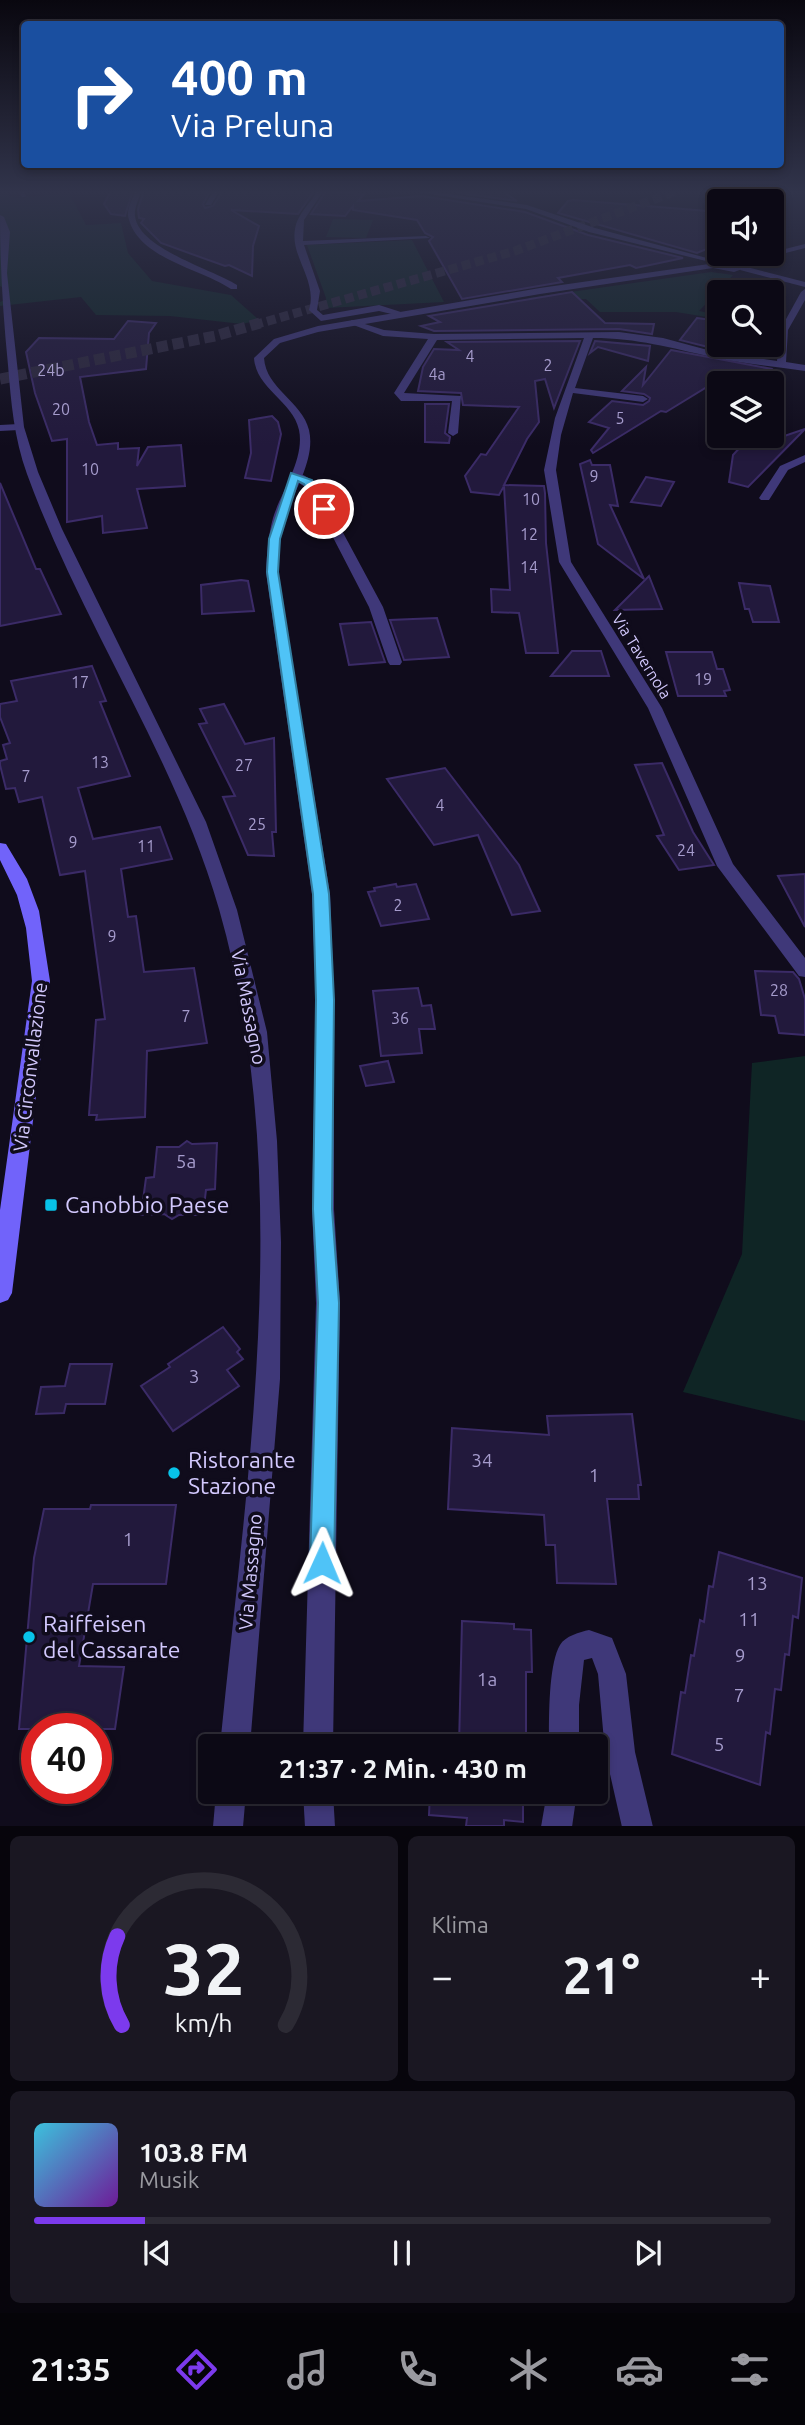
<!DOCTYPE html>
<html lang="de">
<meta charset="utf-8">
<style>
body{margin:0;font-family:Ubuntu,sans-serif;background:#1a1722;color:#f1f3f6;height:100vh;display:flex;flex-direction:column;font-size:26px;white-space:nowrap}
*{box-sizing:border-box;margin:0}
p{font-size:23px;color:#9a9aa0}
.icon{flex:none;width:38px;height:38px;fill:none;stroke:currentColor;stroke-width:2;stroke-linecap:round;stroke-linejoin:round}
.map{position:relative;height:1826px;overflow:hidden}
.details{display:flex;flex-direction:column;gap:10px;padding:10px;background:#07050c;flex:1}
.details>*{flex:none}
.top-card{position:absolute;left:21px;top:21px;width:763px;height:147px;border-radius:7px;box-shadow:0 4px 10px #0003,0 0 0 2px #2c2a34;background:#1a4fa0;color:#fff;overflow:hidden}
.fabs{position:absolute;left:707px;top:189px;display:grid;gap:14px}
.fabs a{display:grid;place-items:center;width:77px;height:77px;border-radius:7px;background:#0c0915;box-shadow:0 4px 10px #0003,0 0 0 2px #2c2a34;font-size:35px}
.speed{position:absolute;left:21px;top:1713px;display:flex;gap:14px;font-size:35px;font-weight:700;text-align:center}
.speed>*{display:grid;place-content:center;width:91px;height:91px;border-radius:50%;background:#0c0915;box-shadow:0 4px 10px #0003,0 0 0 2px #2c2a34;line-height:1}
.speed .limit{border:10px solid #d22;background:#fff;color:#111}
.pin{position:absolute;display:grid;place-items:center;width:60px;height:60px;color:#fff;margin:-30px;border:4px solid #fff;border-radius:50%;box-shadow:0 2px 7px #0007}
.me{position:absolute;width:77px;margin:-38px;rotate:1deg;stroke-linejoin:round;filter:drop-shadow(0 0 5px #0008)}
.turn{display:flex;align-items:center;gap:24px;height:147px;padding:0 35px;font-size:32px}
.turn .icon{width:91px;height:91px;stroke-width:2.5}
.turn b{display:block;font-size:49px;line-height:60px}
.big{font-size:52px;font-weight:700;line-height:1.1}
.details .tile{flex:1;display:flex;flex-direction:column;justify-content:center;gap:10px;min-width:0;padding:0 24px;border-radius:10px;background:#1a1722}
.details .dial{align-items:center;gap:0}
.dial svg{height:182px;overflow:visible;fill:none;stroke:#2c2a34;stroke-width:7;stroke-linecap:round;text-anchor:middle}
.dial text{fill:#f1f3f6;stroke:none}
.song{display:flex;align-items:center;gap:21px}
.cover{width:84px;height:84px;border-radius:10px;background:linear-gradient(135deg,hsl(190 70% 55%),hsl(280 70% 35%))}
.played{height:7px;border-radius:4px;background:linear-gradient(90deg,#7c3aed 15%,#2c2a34 15%)}
.keys{display:flex;justify-content:space-around;direction:ltr}
.heat{display:flex;justify-content:space-between;align-items:center;font-size:38px;direction:ltr}
.details .tiles{flex:1;display:grid;gap:10px;grid-template-columns:1fr 1fr}
.tile:last-child{grid-column:span 2}
.trip{position:absolute;left:198px;top:1734px;width:410px;height:70px;border-radius:7px;background:#0c0915;box-shadow:0 4px 10px #0003,0 0 0 2px #2c2a34;font-weight:700;line-height:70px;text-align:center}
.tab-bar{display:flex;height:112px;justify-content:space-around;align-items:center;background:#050408;color:#9a9aa0}
.tab-bar .icon{width:49px;height:49px}
.tab-bar .on{color:#7c3aed}
.tab-bar b{font-size:32px;color:#f1f3f6}
.map>svg:first-child{display:block}
</style>
<div class="map">
<svg width="805" height="1827" viewBox="0 0 805 1827">
<rect width="100%" height="100%" fill="#100c1c"/>
<g fill="#0f2525">
<path d="M0,193l18,5 51,-5 17,32 35,-2 7,30 24,28 79,14 28,25 -17,4 -72,-8 -74,-1 -15,-18 -81,9v-4l7,-3v-9l-7,-4z"/>
<path d="M333,219l40,1 -7,18 -40,-1z"/>
<path d="M412,240l32,62 -118,6v-10l-19,-53z"/>
<path d="M711,272l22,3 -34,36 20,4v4l-43,-7h-76l-14,-13 -54,2 -4,-3z"/>
<path d="M805,1056v365l-122,-29 59,-138 10,-191z"/>
</g>
<g fill="#22193c" stroke="#3b2b67" stroke-width="2">
<path d="M124,190h9l-8,26 -14,-2 -7,-10 7,-13z"/>
<path d="M144,190h67l-8,14 2,4 8,-2 10,-16 91,1 -16,23 -67,-4 28,16 -6,20 -1,30 -23,-11 -4,1 -64,-23 -20,-20 3,-4 -5,-1 -1,-9z"/>
<path d="M490,190h11l16,11 -59,-8z"/>
<path d="M326,191l38,3 -6,7 64,-5 103,16 63,23 95,23 -47,10 -6,-3 -72,13 4,4 -100,17 -33,-58 4,-4 -8,-4 -8,-13 -64,-10v-4l-8,10 -34,-2z"/>
<path d="M573,200l146,12v32l-22,9 -139,-40 10,-12z"/>
<path d="M572,292l33,31 49,1 -2,10 -33,-5 -185,2 -13,-5 19,-4 -11,-6z"/>
<path d="M697,318l22,3v10l-8,10 8,1v3l35,2 8,9 -46,-7 -36,-9z"/>
<path d="M128,321l28,2 -7,10 -3,36 -66,8 9,45 8,23 21,-2v6l21,-1 -2,18 11,-19 33,-2 4,41 -48,3 10,39 -44,5 -1,-17 -35,6v-83l-15,2 -17,-48 -9,-41 13,-14 75,1z"/>
<path d="M580,341l-26,67 -9,-29 -10,2 4,41 -12,17 -23,46 40,1 1,7 1,50 12,110h-32l-7,-40 -27,-1 -1,-23 19,1 -6,-104 -5,9 -28,-3 -6,-16 16,-22 5,1 33,-48 -56,-2 -2,-12 -43,-2 5,-24 11,-18 25,1 -12,-8z"/>
<path d="M595,341l55,5 -2,15 -50,-14 -8,6z"/>
<path d="M671,350l101,19 8,9 -37,2 -36,7 -41,25 -5,-1 -68,42 -2,-3 18,-22 -20,-6 23,-21 31,4 6,-4 1,-3 -6,-4 -22,-3 24,-24 -3,18z"/>
<path d="M425,404h24l-4,29 5,4 -1,6 -24,-1z"/>
<path d="M272,416l6,6 3,12 -10,47 -26,-3 6,-25 -2,-33z"/>
<path d="M805,429l-57,58 -19,-5 4,-27 10,-11 9,3z"/>
<path d="M590,460l2,5h18l8,41 -8,-1 34,74 -46,-35 -18,-80z"/>
<path d="M646,477l28,5 -13,24 -30,-4z"/>
<path d="M0,483l36,86h4l21,45 -61,12z"/>
<path d="M649,576l13,33 -47,1z"/>
<path d="M241,580l7,1 6,30 -52,3 -1,-29z"/>
<path d="M739,583l31,3 9,36h-26l-4,-13h-4z"/>
<path d="M437,618l12,39 -45,3 -14,-40z"/>
<path d="M371,622l14,40 -36,3 -9,-41z"/>
<path d="M572,651h29l8,25h-58z"/>
<path d="M666,652h46l5,17h6l7,21 -6,1 2,5h-48z"/>
<path d="M92,666l14,35 -6,1 30,74 -52,12 15,51 67,-12 12,32 -51,10 7,48 8,-1 8,56 50,-4 13,75 -60,8 -2,66 -49,3 1,-5h-8l7,-95 9,-1 -20,-148 -25,4 -18,-78 -23,5 -4,-14 -9,1 -6,-24v-4l7,-2 -4,-14 7,-2 -10,-26v-13l17,-3 -6,-20z"/>
<path d="M224,704l21,40 29,-6 2,94h-4l2,24 -26,-1 -25,-58 12,-1 -36,-72 8,-1 -7,-14z"/>
<path d="M662,763l31,69 21,33 -35,5 -22,-34 7,-1 -29,-70z"/>
<path d="M445,768l74,97 21,46 -28,4 -34,-80 -44,10 -47,-66z"/>
<path d="M805,874v53l-27,-51z"/>
<path d="M396,884l1,3 19,-3 13,35 -48,7 -13,-34 7,-1 -1,-3z"/>
<path d="M755,971l38,1 6,7 6,20v36l-26,-2 -4,-17 -14,-1z"/>
<path d="M418,988l4,18 9,-1 4,24h-16l3,24 -41,3 -8,-65z"/>
<path d="M388,1061l6,21 -28,4 -6,-20z"/>
<path d="M187,1141l5,3 25,-1 -2,46 -9,1 -3,25h-24l-7,4 -8,-5 -23,1 5,-37 8,-1 3,-30h22z"/>
<path d="M223,1327l17,22 -3,3 6,7 -16,11 12,16 -66,45 -32,-45 29,-19 -2,-3z"/>
<path d="M70,1364h42l-7,40h-39l-2,9 -28,1 5,-27 24,-1z"/>
<path d="M632,1414l9,71h-3l1,14h-32l9,85 -59,-1 -2,-38h-9l-2,-30 -96,-6 4,-81 97,7 -2,-19z"/>
<path d="M91,1505h85l-10,79h-73l-14,82 45,1 -9,62h-96l15,-171 10,-49h46z"/>
<path d="M719,1552l83,26 -4,40 -5,-2 -4,39 -4,-1 -4,36 -6,-1 -5,45 -4,-2 -6,53 -88,-31 9,-62 4,1 6,-38 3,1 6,-36 4,2 5,-36 4,1z"/>
<path d="M462,1621l52,3v5l17,1 1,42h-6v74h-67z"/>
<path d="M430,1792h93v30l-19,-2v6h-38l1,-8 -38,-3z"/>
</g>
<g fill="none" stroke-linecap="round" stroke-linejoin="round">
<path stroke="#2d283e" stroke-width="9" stroke-dasharray="9 4.5" stroke-linecap="butt" d="M254,325l261,-74 164,-61"/>
<path stroke="#2d283e" stroke-width="11" stroke-dasharray="11 5" stroke-linecap="butt" d="M0,379l215,-43 45,-13"/>
<g fill="#3f3879" fill-rule="evenodd">
<path d="M18,190h6l2,7h-4z"/>
<path d="M136,190h6c-2,6 -6,14 -7,21 -4,36 78,58 102,74v4h-6c-31,-21 -94,-30 -103,-73 -1,-8 5,-19 8,-26z"/>
<path d="M214,190h6l-9,15h-6z"/>
<path d="M318,190h6l-20,30 -1,21 123,-5 4,2 -126,7 16,46 -3,19 6,5 56,-10 25,8v4l-25,-6 -58,10 -12,-11c9,-30 -19,-53 -14,-81 2,-15 16,-26 23,-39z"/>
<path d="M404,190h17l106,15 68,23 123,33 -4,2 -125,-31 -63,-23z"/>
<path d="M743,266l62,16v5l-65,-17z"/>
<path d="M805,289v11l-17,30 -2,32 19,3v6c-31,-5 -62,-7 -93,-14 -41,-9 -75,-19 -119,-19l-18,50 68,8 5,3 -5,3 -70,-9 -12,42 -5,35 15,92 91,146 71,156 72,94v19l-6,-1 -82,-110 -69,-158 -89,-146 -15,-92 11,-52 29,-80 -147,2 -33,53 57,3 -3,37 -5,3 -5,-3 4,-32h-51l-7,-8 34,-54 -45,-3 -35,-13 4,-3 32,10 50,4 185,-2 44,6 52,14 62,9 3,-31 21,-38z"/>
<path d="M0,425l19,-1 5,3 -5,3 -19,1z"/>
<path d="M805,455v7l-17,8 -19,30h-8l-2,-2 21,-32z"/>
<path d="M290,473c11,-2 22,6 29,15l64,119 19,55 -2,3h-10l-2,-3 -19,-55 -61,-118 -18,-12z"/>
<path d="M589,1630l23,8 14,36 9,78 18,75h-31l-17,-75 -7,-78 -6,-16 -8,2 -5,45v41h-30c0,-24 -1,-81 11,-101 5,-9 20,-13 29,-15z"/>
<path d="M547,1792h30l-5,35h-31z"/>
</g>
<g fill="#3f3879" fill-rule="evenodd">
<path d="M0,215l4,2 6,15 -3,41 17,154 14,45 24,57 144,293 31,88 30,122 10,109 4,101 -1,137 -30,367h-30c27,-273 76,-568 -1,-837 -44,-153 -138,-286 -192,-435 -13,-36 -16,-72 -19,-109 -5,-50 -8,-100 -8,-150z"/>
<path d="M805,244v4l-58,15 1,4 -14,5 -21,-4 -173,26 -222,38 -38,11 -16,15c2,31 38,43 45,72 7,29 -16,62 -24,88 -5,17 -6,36 -7,54l52,322 4,106v209l6,94 -7,443h-30l13,-443 -4,-94 4,-209 -4,-106 -46,-322c1,-18 2,-36 7,-54 8,-26 32,-59 26,-88 -6,-29 -43,-41 -45,-72l20,-19 44,-13 222,-38 169,-24v-4l16,-3 16,3zM729,262l10,3 -6,2 -17,-4z"/>
<path d="M216,1792h30l-3,35h-30z"/>
<path d="M303,1792h30l2,35h-30z"/>
</g>
<path fill="#7163fa" fill-rule="evenodd" d="M0,843l6,1 21,35 12,32 11,70 -38,312 -4,7 -8,3v-93l32,-229 -6,-53 -9,-33 -17,-35z"/>
</g>
<linearGradient id="sky" x2="0" y2="1"><stop stop-color="#09070f"/><stop offset="0.43" stop-color="#31344b"/><stop offset="1" stop-color="#31344b" stop-opacity="0"/></linearGradient>
<rect width="805" height="446" fill="url(#sky)"/>
<path fill="#4fc3f7" stroke="#337fa1" stroke-width="2" d="M291,473l21,7 17,29 -9,3 -16,-28 -6,-3 -18,58 -2,33 51,322 5,106 -2,209 7,94 -5,260 -3,9 -9,4 -9,-4 -3,-9 8,-260 -5,-94 3,-209 -3,-106 -46,-322 2,-33z"/>
<g fill="#08c3e9" stroke="#100c1c" stroke-width="2.5">
<rect x="44" y="1198" width="14" height="14" rx="3.5"/>
<circle cx="174" cy="1473" r="7"/>
<circle cx="29" cy="1637" r="7"/>
</g>
<g text-anchor="middle" stroke-width="7" stroke-linejoin="round" paint-order="stroke">
<g font-size="16" fill="#a69ccd">
<text x="470" y="362">4</text>
<text x="548" y="371">2</text>
<text x="51" y="376">24b</text>
<text x="437" y="380">4a</text>
<text x="61" y="415">20</text>
<text x="620" y="424">5</text>
<text x="90" y="475">10</text>
<text x="594" y="482">9</text>
<text x="531" y="505">10</text>
<text x="529" y="540">12</text>
<text x="529" y="573">14</text>
<text x="703" y="685">19</text>
<text x="80" y="688">17</text>
<text x="100" y="768">13</text>
<text x="244" y="771">27</text>
<text x="26" y="782">7</text>
<text x="440" y="811">4</text>
<text x="257" y="830">25</text>
<text x="73" y="848">9</text>
<text x="146" y="852">11</text>
<text x="686" y="856">24</text>
<text x="398" y="911">2</text>
<text x="112" y="942">9</text>
<text x="779" y="996">28</text>
<text x="186" y="1022">7</text>
<text x="400" y="1024">36</text>
</g>
<g font-size="16" fill="#d2c8fd" stroke="#100c1c">
<text transform="translate(642 656) rotate(58)" y="6">Via Tavernola</text>
</g>
<g font-size="19" fill="#d2c8fd" stroke="#100c1c">
<text transform="translate(249 1007) rotate(79)" y="7">Via Massagno</text>
<text transform="translate(30 1067) rotate(-83)" y="7">Via Circonvallazione</text>
<text transform="translate(250 1572) rotate(-85)" y="7">Via Massagno</text>
</g>
<g font-size="19" fill="#a69ccd">
<text x="186" y="1168">5a</text>
<text x="194" y="1383">3</text>
<text x="482" y="1467">34</text>
<text x="594" y="1482">1</text>
<text x="128" y="1546">1</text>
<text x="757" y="1590">13</text>
<text x="749" y="1626">11</text>
<text x="740" y="1662">9</text>
<text x="487" y="1686">1a</text>
<text x="739" y="1702">7</text>
<text x="719" y="1751">5</text>
</g>
<g font-size="23" fill="#d2c8fd" stroke="#100c1c" text-anchor="start">
<text x="65" y="1213">Canobbio Paese</text>
<text x="188" y="1468">Ristorante<tspan x="188" dy="26">Stazione</tspan></text>
<text x="43" y="1632">Raiffeisen<tspan x="43" dy="26">del Cassarate</tspan></text>
</g>
</g>
</svg>
<div class="fabs">
<a><svg class="icon" aria-label="sound" viewBox="0 0 24 24"><path d="M4 9h4l5-4v14l-5-4H4zM17 9q2 3 0 6"/></svg></a>
<a><svg class="icon" aria-label="search" viewBox="0 0 24 24"><circle cx="10" cy="10" r="6"/><path d="M15 15l6 6"/></svg></a>
<a><svg class="icon" aria-label="layers" viewBox="0 0 24 24"><path d="M12 4l9 5-9 5-9-5zM3 14l9 5 9-5"/></svg></a>
</div>
<div class="speed"><div class="limit">40</div></div>
<div class="pin" style="left:324px;top:509px;background:#d93025"><svg class="icon" aria-label="arrive" viewBox="0 0 24 24"><path d="M6 21V4h12l-3 4 3 4H6"/></svg></div>
<svg class="me" style="left:322px;top:1563px" viewBox="-20 -20 40 40"><path d="M0-17L14 15 0 8-14 15z" fill="#4fc3f7" stroke="#fff" stroke-width="4"/></svg>
<div class="trip">21:37 · 2 Min. · 430 m</div>
<div class="top-card">
<div class="turn"><svg class="icon" aria-label="right" viewBox="0 0 24 24"><path d="M7 20v-9h11M14 6l5 5-5 5"/></svg><div><b>400 m</b>Via Preluna</div></div>
</div>
</div>
<section class="details">
<div class="tiles">
<div class="tile dial"><svg viewBox="0 0 100 80">
<path d="M14 69A42 42 0 1 1 86 69"/>
<path d="M14 69A42 42 0 0 1 12 30" stroke="#7c3aed"/>
<text x="50" y="56" font-size="32" font-weight="700">32</text>
<text x="50" y="72" font-size="11">km/h</text>
</svg></div>
<div class="tile"><p>Klima</p>
<div class="heat"><a>−</a><b class="big">21°</b><a>+</a></div>
</div>
<div class="tile">
<div class="song"><i class="cover"></i><div><b>103.8 FM</b><p>Musik</p></div></div>
<div class="played"></div>
<div class="keys"><svg class="icon" aria-label="previous" viewBox="0 0 24 24"><path d="M18 5L8 12l10 7zM5 5v14"/></svg><svg class="icon" aria-label="pause" viewBox="0 0 24 24"><path d="M8 5v14M16 5v14"/></svg><svg class="icon" aria-label="next" viewBox="0 0 24 24"><path d="M6 5l10 7-10 7zM19 5v14"/></svg></div>
</div>
</div>
</section>
<nav class="tab-bar">
<b>21:35</b>
<svg class="icon on" aria-label="directions" viewBox="0 0 24 24"><path d="M12 3l9 9-9 9-9-9zM9 14v-3h6M13 9l2 2-2 2"/></svg>
<svg class="icon" aria-label="music" viewBox="0 0 24 24"><path d="M9 18V5l10-2v13"/><circle cx="6" cy="18" r="3"/><circle cx="16" cy="16" r="3"/></svg>
<svg class="icon" aria-label="phone" viewBox="0 0 24 24"><path d="M5 4h4l2 5-3 2q2 4 5 5l2-3 5 2v4C11 20 4 13 5 4z"/></svg>
<svg class="icon" aria-label="climate" viewBox="0 0 24 24"><path d="M12 3v18M4 7l16 10M4 17L20 7"/></svg>
<svg class="icon" aria-label="car" viewBox="0 0 24 24"><path d="M5 17H2v-5l4-1 3-4h7l3 4 3 1v5h-3M9 17h6M6 11h13"/><circle cx="7" cy="17" r="2"/><circle cx="17" cy="17" r="2"/></svg>
<svg class="icon" aria-label="filters" viewBox="0 0 24 24"><path d="M4 7h16M4 17h16"/><circle cx="9" cy="7" r="2"/><circle cx="15" cy="17" r="2"/></svg>
</nav>
